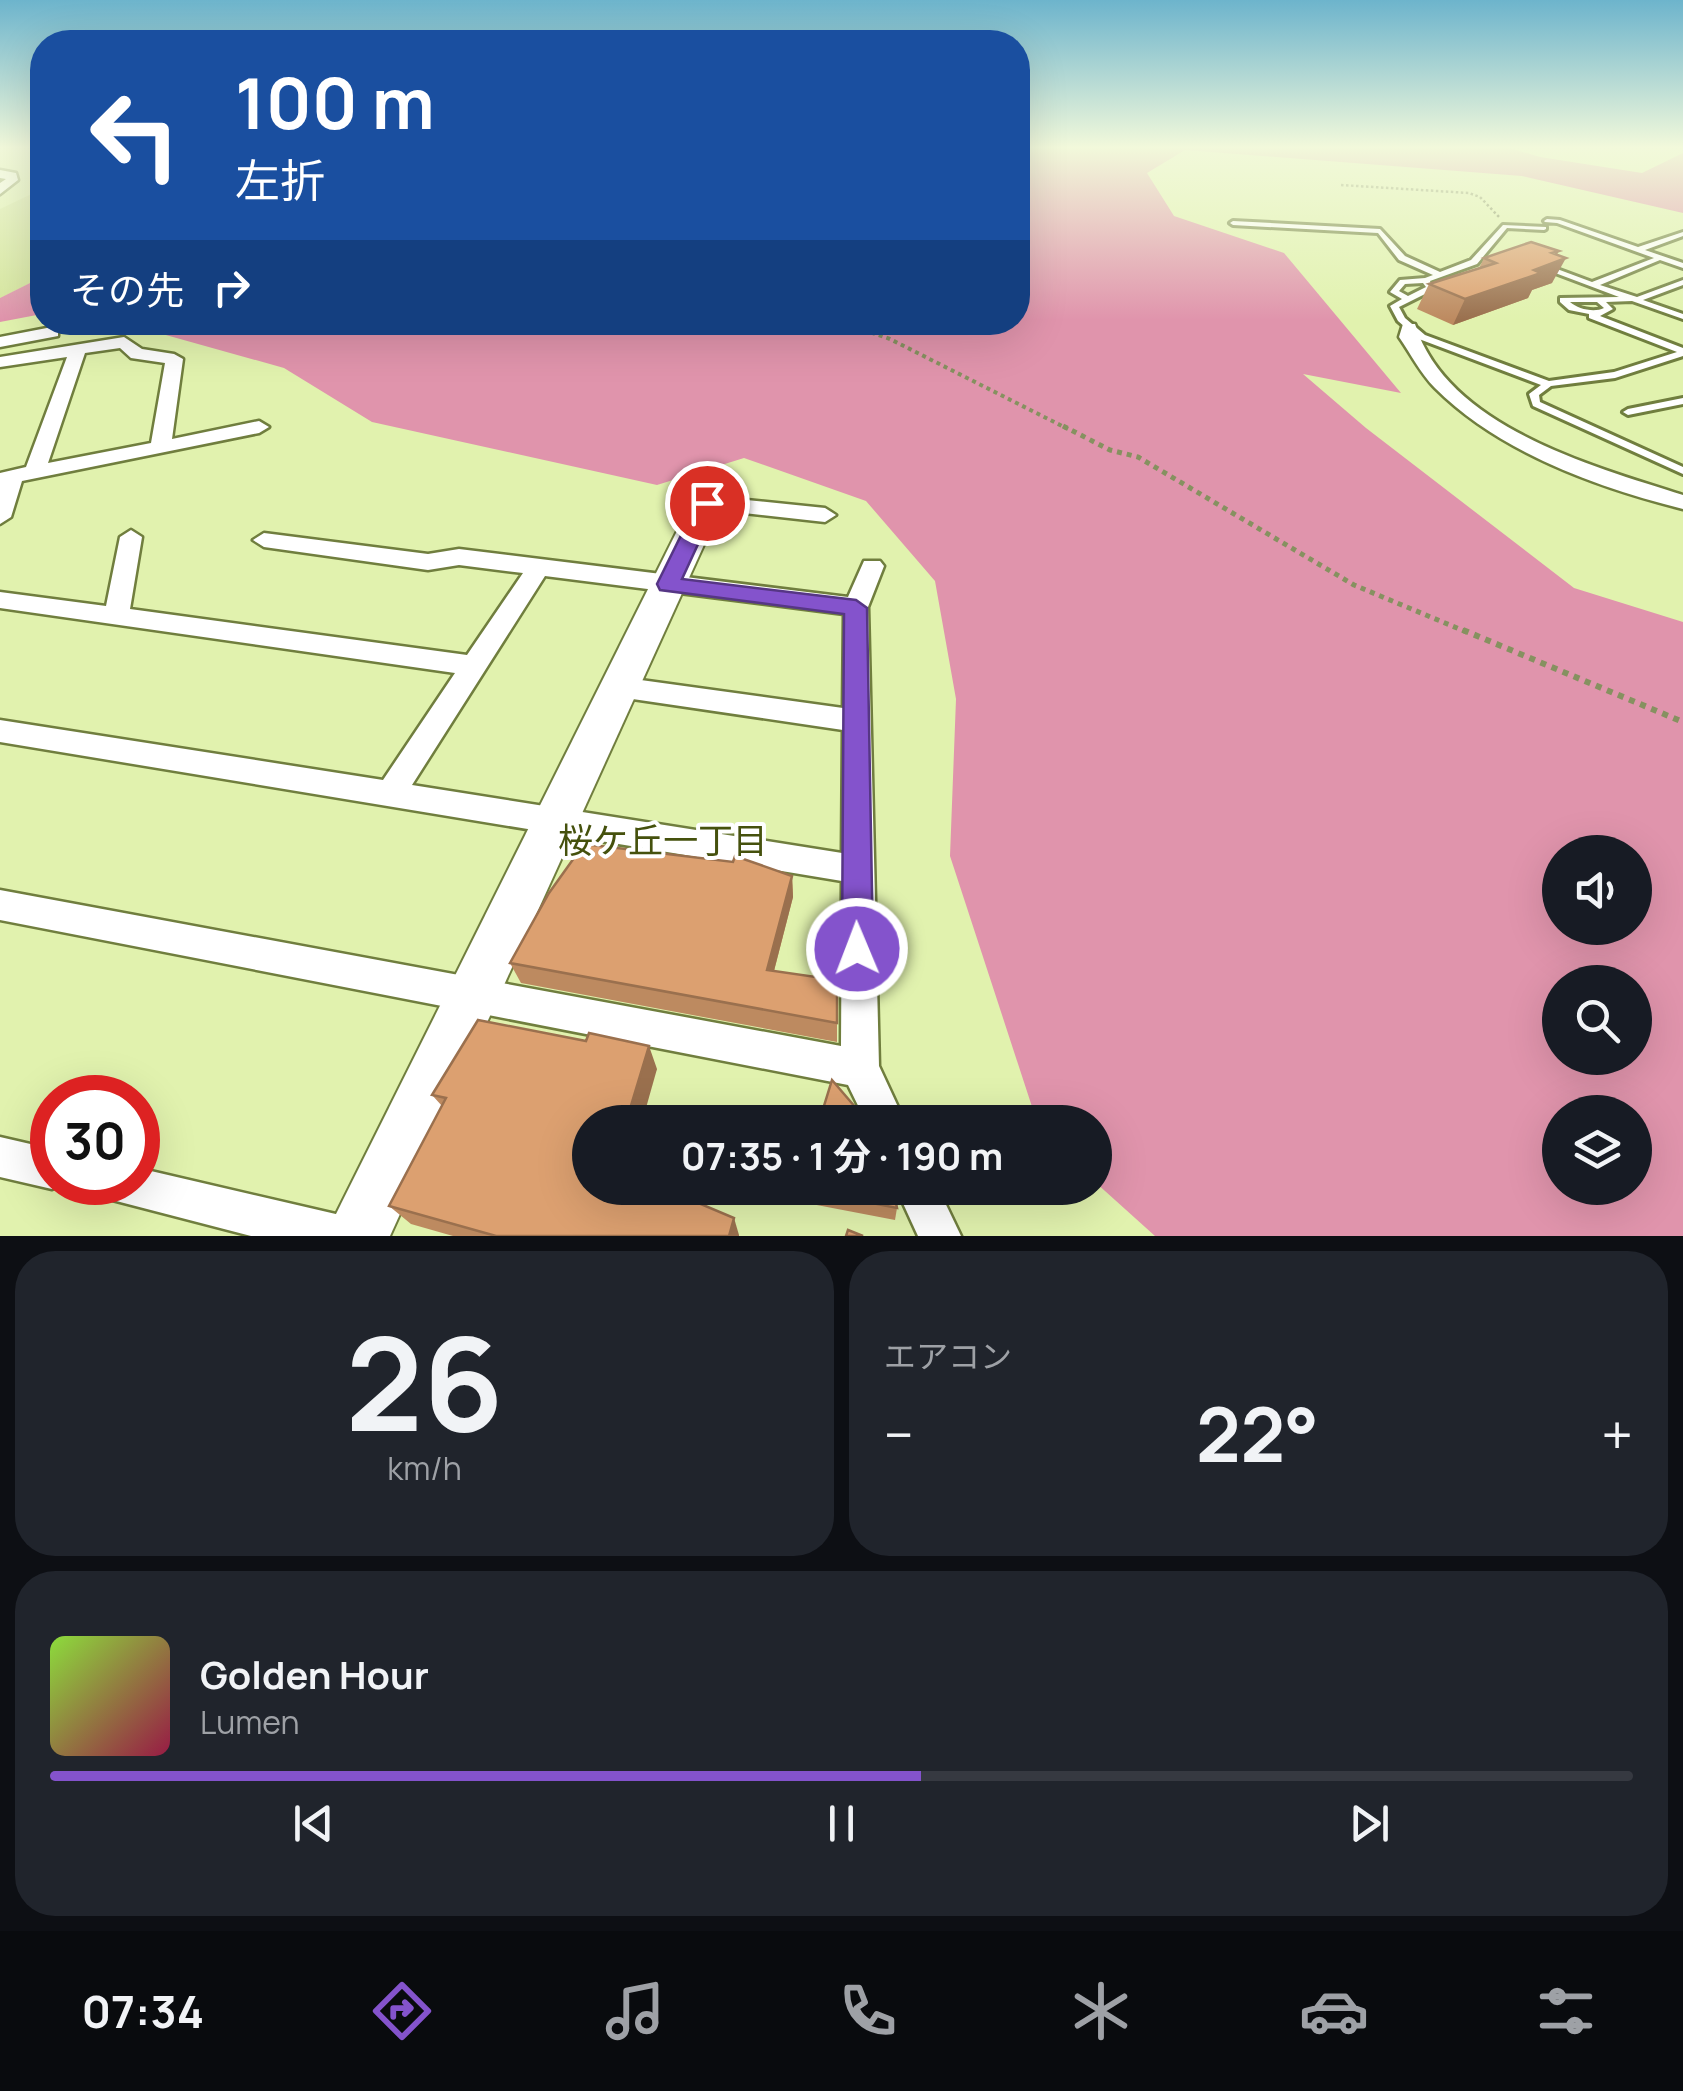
<!DOCTYPE html>
<html lang="ja">
<meta charset="utf-8">
<style>
body{margin:0;font-family:Manrope,"Noto Sans JP",sans-serif;background:#20242c;color:#f1f3f6;height:100vh;display:flex;flex-direction:column;font-size:38px;white-space:nowrap}
*{box-sizing:border-box;margin:0}
p{font-size:32px;color:#9ea1a6}
.icon{flex:none;width:55px;height:55px;fill:none;stroke:currentColor;stroke-width:2;stroke-linecap:round;stroke-linejoin:round}
.map{position:relative;height:1236px;overflow:hidden}
.panel{display:flex;flex-direction:column;gap:15px;padding:15px;background:#0d0f14;flex:1}
.panel>*{flex:none}
.guide{position:absolute;left:30px;top:30px;width:1000px;height:305px;border-radius:40px;box-shadow:0 10px 40px #0002;background:#1a4fa0;color:#fff;overflow:hidden}
.fabs{position:absolute;left:1542px;top:835px;display:grid;gap:20px}
.fabs a{display:grid;place-items:center;width:110px;height:110px;border-radius:50%;background:#171b24;box-shadow:0 10px 40px #0002;font-size:50px}
.speed{position:absolute;left:30px;top:1075px;display:flex;gap:20px;font-size:50px;font-weight:700;text-align:center}
.speed>*{display:grid;place-content:center;width:130px;height:130px;border-radius:50%;background:#171b24;box-shadow:0 10px 40px #0002;line-height:1}
.speed .limit{border:15px solid #d22;background:#fff;color:#111}
.pin{position:absolute;display:grid;place-items:center;width:85px;height:85px;color:#fff;margin:-42px;border:5px solid #fff;border-radius:50%;box-shadow:0 2px 10px #0007}
.me{position:absolute;width:110px;margin:-55px;rotate:359deg;stroke-linejoin:round;filter:drop-shadow(0 0 8px #0008)}
.turn{display:flex;align-items:center;gap:35px;height:210px;padding:0 40px;font-size:45px}
.turn .icon{width:130px;height:130px;stroke-width:2.5}
.turn b{display:block;font-size:70px;line-height:85px}
.then{display:flex;align-items:center;height:95px;padding:0 40px;background:#0003;gap:20px;font-size:38px}
.big{font-size:75px;font-weight:700;line-height:1.1}
.panel .tile{flex:1;display:flex;flex-direction:column;justify-content:center;gap:15px;min-width:0;padding:0 35px;border-radius:40px;background:#20242c}
.panel .dial{align-items:center;gap:0}
.dial b{font-size:130px;line-height:1}
.song{display:flex;align-items:center;gap:30px}
.cover{width:120px;height:120px;border-radius:15px;background:linear-gradient(135deg,hsl(90 70% 55%),hsl(340 70% 35%))}
.played{height:10px;border-radius:5px;background:linear-gradient(90deg,#8453cc 55%,#363941 55%)}
.keys{display:flex;justify-content:space-around;direction:ltr}
.heat{display:flex;justify-content:space-between;align-items:center;font-size:55px;direction:ltr}
.panel .tiles{flex:1;display:grid;gap:15px;grid-template-columns:1fr 1fr}
.tile:last-child{grid-column:span 2}
.trip{position:absolute;left:572px;top:1105px;width:540px;height:100px;border-radius:50px;background:#171b24;box-shadow:0 10px 40px #0002;font-weight:700;line-height:100px;text-align:center}
.menu{display:flex;height:160px;justify-content:space-around;align-items:center;background:#090b0e;color:#9ea1a6}
.menu .icon{width:70px;height:70px}
.menu .selected{color:#8453cc}
.menu b{font-size:45px;color:#f1f3f6}
.map>svg:first-child{display:block}
</style>
<div class="map">
<svg width="1683" height="1236" viewBox="0 0 1683 1236">
<rect width="100%" height="100%" fill="#e1f2ae"/>
<path fill="#d5e69c" d="M42,189v88l-42,21v-89z"/>
<g fill="#e094ac" fill-rule="evenodd">
<path d="M1018,147h488l34,10 102,16 41,-20v60l-161,-37 -337,-26 -38,23 27,43 110,37 117,140 -98,-19 63,54 208,160 109,34v614h-528l-60,-54v-60h-58l-87,-266 6,-157 -21,-118 -69,-80 -122,-43 -87,27 -285,-63 -88,-54 -161,-45 895,-1zM1560,852h75v76h-75zM1560,982h75v76h-75zM1560,1112h75v76h-75z"/>
<path d="M42,277v37l-42,8v-24z"/>
</g>
<g fill="none" stroke-linecap="round" stroke-linejoin="round">
<g stroke="#707e3e" stroke-width="6">
<g id="lane">
<path d="M1547,219l13,1 78,27 45,-15v4l-38,14 38,13v5l-23,-8 -60,25 37,12 46,-17v5l-40,15 40,14v5l-51,-18 -26,1 7,7 -13,7 83,32v8l-68,22 -64,8 -12,9 1,7 143,65v7l-150,-68 -4,-12 12,-9 -122,-46 -21,-18 -8,-15 12,-7 -12,-7 10,-12 25,-2 8,-3 -34,-15 -21,-27 -145,-8 -3,-2 3,-2 147,8 25,27 35,16 31,-12 32,-35 43,2v2l-2,1 -37,-2 -30,36 -47,17 3,9 -34,17 6,11 20,17 124,46 65,-9 63,-20 -88,-34v-4l-20,-4 -9,-8v-4l59,-1 -77,-29 7,-2 43,16 62,-24 -97,-35 -12,-1 -1,-1zM1423,283l3,4 -18,9 -9,-5 6,-7zM1570,302h27l7,6c-10,5 -26,1 -34,-6z"/>
<path d="M1683,398v6l-55,11 -5,-3 5,-3z"/>
</g>
</g>
<g stroke="#707e3e" stroke-width="5">
<g id="street">
<path d="M0,170l16,3 2,7 -18,14v-11l6,-4 -6,-1z"/>
<path d="M1403,324h12c31,102 176,142 268,171v14c-87,-22 -184,-57 -248,-121 -15,-15 -24,-34 -36,-51z"/>
<path d="M52,327l6,1v8l-58,11v-10z"/>
<path d="M124,337l18,12 32,5 9,5 -11,80 87,-18 10,6 -10,6 -237,48 -11,36 -11,7v-51l26,-6 41,-110 -67,10v-10zM120,348l11,10 34,5 -14,80 -103,20 37,-110z"/>
<path d="M707,496l118,12 11,7 -11,7 -126,-14 -3,-5 3,-5z"/>
<path d="M131,530l11,7 -12,72 337,46 56,-82 -64,-8 -31,5 -164,-23 -11,-7 11,-7 164,21 31,-5 389,48 16,-36h16l4,5 -16,41 11,459 26,56h-39l-18,-37 -848,-165v-30l841,156 1,-165 -842,-139v-22l383,60 72,-107 -455,-65v-16l106,14 14,-69zM545,576l299,38 -1,94 -224,-31 -10,3 -3,7 3,7 10,3 224,33 -1,123 -430,-68z"/>
<path d="M0,1137l52,12v33l14,1 -14,6 -52,-12z"/>
<path d="M138,1168l202,47 15,6 6,15h-110l-154,-40 -6,-14h47z"/>
<path d="M896,1188h42l23,48h-43z"/>
</g>
</g>
<g stroke="#707e3e" stroke-width="4">
<path id="secondary" d="M707,493l12,3 4,7 -333,733h-65l366,-733 4,-7z"/>
</g>
<path stroke="#869160" stroke-width="2.5" stroke-dasharray="2.5 2.5" stroke-linecap="butt" d="M1341,185l128,8 11,4 19,20"/>
<path stroke="#869160" stroke-width="4" stroke-dasharray="4 4" stroke-linecap="butt" d="M841,322l49,17 178,90"/>
<path stroke="#869160" stroke-width="5" stroke-dasharray="5 5" stroke-linecap="butt" d="M1063,426l47,24 28,7 216,128 115,48"/>
<path stroke="#869160" stroke-width="6" stroke-dasharray="6 6" stroke-linecap="butt" d="M1463,630l220,92"/>
<use href="#lane" fill="#fff" fill-rule="evenodd"/>
<use href="#street" fill="#fff" fill-rule="evenodd"/>
<use href="#secondary" fill="#fff" fill-rule="evenodd"/>
</g>
<g fill="#bd8a60">
<path d="M1557,255l-5,28 -20,7 -4,8 -75,27 -36,-16 12,-25 50,-16 5,-10z"/>
<path d="M792,876l1,21 -19,74 63,9v62l-316,-59 -11,-20z"/>
<path d="M657,1069l-67,119 149,47v1h-286l-42,-12 -22,-18 53,-100 -10,-11z"/>
<path d="M800,1189l97,19 -2,12 -94,-18z"/>
</g>
<g fill="#9a704e">
<path d="M1559,251l-6,12 13,-5 -14,25 -20,7 -4,8 -75,27 12,-26z"/>
<path d="M792,876l1,21 -24,93 -2,-20z"/>
<path d="M649,1046l8,23 -15,53h-16z"/>
<path d="M734,1218l5,17v1h-10z"/>
</g>
<g fill="#dca070" stroke="#9a704e" stroke-width="2.5">
<path d="M1531,242l28,9 -7,2 14,5 -32,12 7,3 -76,26 -36,-15 67,-21 -12,-5z"/>
<path d="M584,844l149,18 2,-6 57,20 -25,94 70,10v43l-327,-60 39,-70z"/>
<path d="M478,1020l108,21 3,-8 60,13 -23,76h-36v66h73l71,30 -5,18h-233l-107,-30 57,-108 -14,-3z"/>
<path d="M832,1080l36,42h-49z"/>
<path d="M800,1188h93l4,20 -97,-19z"/>
<path d="M848,1230l15,6h-17z"/>
</g>
<linearGradient id="sky" x2="0" y2="1"><stop stop-color="#6db4cc"/><stop offset="0.46" stop-color="#f2f9db"/><stop offset="1" stop-color="#f2f9db" stop-opacity="0"/></linearGradient>
<rect width="1683" height="320" fill="url(#sky)"/>
<path fill="#8453cc" stroke="#563685" stroke-width="2.5" d="M707,497l10,6 -35,76 174,21 11,8 6,341 -5,10 -11,5 -11,-5 -4,-10 2,-335 -184,-24 -3,-6 40,-81z"/>
<g text-anchor="middle" stroke-width="8" stroke-linejoin="round" paint-order="stroke">
<g font-size="35" fill="#45510d" stroke="#fff">
<text x="663" y="853">桜ケ丘一丁目</text>
</g>
</g>
</svg>
<div class="fabs">
<a><svg class="icon" aria-label="sound" viewBox="0 0 24 24"><path d="M4 9h4l5-4v14l-5-4H4zM17 9q2 3 0 6"/></svg></a>
<a><svg class="icon" aria-label="search" viewBox="0 0 24 24"><circle cx="10" cy="10" r="6"/><path d="M15 15l6 6"/></svg></a>
<a><svg class="icon" aria-label="layers" viewBox="0 0 24 24"><path d="M12 4l9 5-9 5-9-5zM3 14l9 5 9-5"/></svg></a>
</div>
<div class="speed"><div class="limit">30</div></div>
<div class="pin" style="left:707px;top:503px;background:#d93025"><svg class="icon" aria-label="arrive" viewBox="0 0 24 24"><path d="M6 21V4h12l-3 4 3 4H6"/></svg></div>
<svg class="me" style="left:857px;top:949px" viewBox="-20 -20 40 40"><circle r="17" fill="#8453cc" stroke="#fff" stroke-width="3"/><path d="M0-11L8 9 0 5-8 9z" fill="#fff"/></svg>
<div class="trip">07:35 · 1 分 · 190 m</div>
<div class="guide">
<div class="turn"><svg class="icon" aria-label="left" viewBox="0 0 24 24"><path d="M17 20v-9H6M10 6l-5 5 5 5"/></svg><div><b>100 m</b>左折</div></div>
<div class="then">その先<svg class="icon" aria-label="right" viewBox="0 0 24 24"><path d="M7 20v-9h11M14 6l5 5-5 5"/></svg></div>
</div>
</div>
<section class="panel">
<div class="tiles">
<div class="tile dial"><b>26</b><p>km/h</p></div>
<div class="tile"><p>エアコン</p>
<div class="heat"><a>−</a><b class="big">22°</b><a>+</a></div>
</div>
<div class="tile">
<div class="song"><i class="cover"></i><div><b>Golden Hour</b><p>Lumen</p></div></div>
<div class="played"></div>
<div class="keys"><svg class="icon" aria-label="previous" viewBox="0 0 24 24"><path d="M18 5L8 12l10 7zM5 5v14"/></svg><svg class="icon" aria-label="pause" viewBox="0 0 24 24"><path d="M8 5v14M16 5v14"/></svg><svg class="icon" aria-label="next" viewBox="0 0 24 24"><path d="M6 5l10 7-10 7zM19 5v14"/></svg></div>
</div>
</div>
</section>
<nav class="menu">
<b>07:34</b>
<svg class="icon selected" aria-label="directions" viewBox="0 0 24 24"><path d="M12 3l9 9-9 9-9-9zM9 14v-3h6M13 9l2 2-2 2"/></svg>
<svg class="icon" aria-label="music" viewBox="0 0 24 24"><path d="M9 18V5l10-2v13"/><circle cx="6" cy="18" r="3"/><circle cx="16" cy="16" r="3"/></svg>
<svg class="icon" aria-label="phone" viewBox="0 0 24 24"><path d="M5 4h4l2 5-3 2q2 4 5 5l2-3 5 2v4C11 20 4 13 5 4z"/></svg>
<svg class="icon" aria-label="climate" viewBox="0 0 24 24"><path d="M12 3v18M4 7l16 10M4 17L20 7"/></svg>
<svg class="icon" aria-label="car" viewBox="0 0 24 24"><path d="M5 17H2v-5l4-1 3-4h7l3 4 3 1v5h-3M9 17h6M6 11h13"/><circle cx="7" cy="17" r="2"/><circle cx="17" cy="17" r="2"/></svg>
<svg class="icon" aria-label="filters" viewBox="0 0 24 24"><path d="M4 7h16M4 17h16"/><circle cx="9" cy="7" r="2"/><circle cx="15" cy="17" r="2"/></svg>
</nav>
